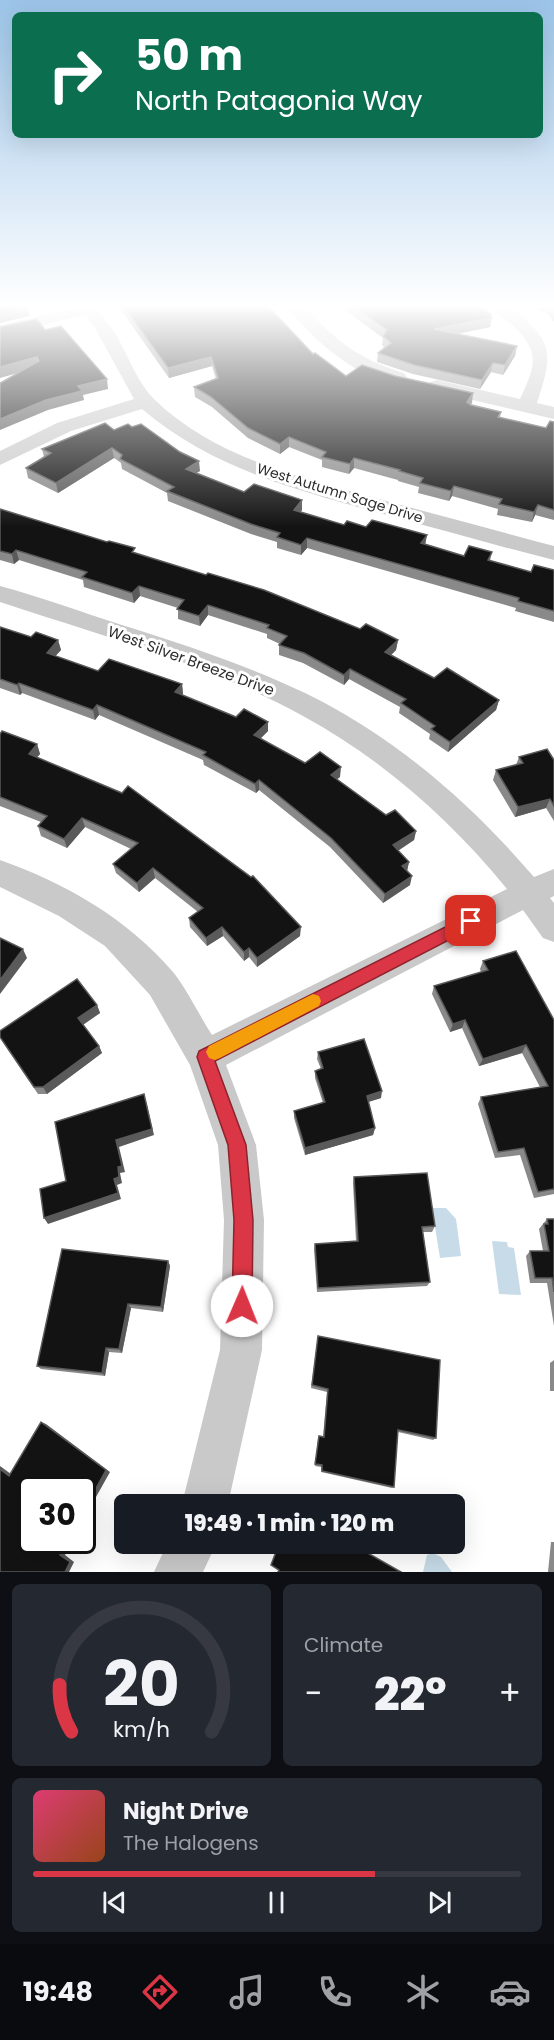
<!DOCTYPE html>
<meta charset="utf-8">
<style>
body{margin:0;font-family:Poppins,sans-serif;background:#242831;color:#f1f3f6;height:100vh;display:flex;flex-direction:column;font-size:22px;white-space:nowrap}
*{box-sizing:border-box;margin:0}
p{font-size:20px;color:#9ea1a6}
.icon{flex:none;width:33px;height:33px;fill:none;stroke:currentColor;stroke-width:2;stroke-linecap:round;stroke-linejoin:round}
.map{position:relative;height:1572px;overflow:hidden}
.sheet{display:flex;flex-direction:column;gap:12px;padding:12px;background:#0d0f14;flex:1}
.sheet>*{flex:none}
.guide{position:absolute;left:12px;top:12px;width:531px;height:126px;border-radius:9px;box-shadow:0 6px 24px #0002;background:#0b6e4f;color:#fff;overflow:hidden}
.speed{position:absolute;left:18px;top:1476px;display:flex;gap:12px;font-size:30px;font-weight:700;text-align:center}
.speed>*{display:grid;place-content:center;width:78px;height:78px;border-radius:50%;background:#171b24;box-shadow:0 6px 24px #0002;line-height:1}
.speed .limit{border:3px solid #111;border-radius:9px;background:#fff;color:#111}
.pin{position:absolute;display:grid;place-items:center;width:51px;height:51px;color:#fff;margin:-26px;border-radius:12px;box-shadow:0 3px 9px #0006}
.me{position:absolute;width:66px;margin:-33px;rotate:1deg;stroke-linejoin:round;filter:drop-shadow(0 0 4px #0008)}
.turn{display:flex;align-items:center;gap:21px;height:126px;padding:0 24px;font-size:27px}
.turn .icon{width:78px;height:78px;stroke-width:2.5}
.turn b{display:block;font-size:42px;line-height:51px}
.big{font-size:45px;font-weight:800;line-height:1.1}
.sheet .tile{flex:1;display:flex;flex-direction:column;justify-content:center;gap:9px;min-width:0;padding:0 21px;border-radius:9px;background:#242831}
.sheet .dial{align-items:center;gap:0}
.dial svg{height:156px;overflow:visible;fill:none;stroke:#363941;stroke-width:7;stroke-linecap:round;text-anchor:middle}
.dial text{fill:#f1f3f6;stroke:none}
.song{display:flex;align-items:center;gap:18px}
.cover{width:72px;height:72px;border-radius:9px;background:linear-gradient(135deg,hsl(340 70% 55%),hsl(20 70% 35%))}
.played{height:6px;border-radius:3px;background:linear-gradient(90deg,#db3645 70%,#363941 70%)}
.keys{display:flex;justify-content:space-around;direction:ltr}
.heat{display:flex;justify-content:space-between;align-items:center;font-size:33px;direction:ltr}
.sheet .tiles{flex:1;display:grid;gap:12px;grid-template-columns:1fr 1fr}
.tile:last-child{grid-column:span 2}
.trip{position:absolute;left:114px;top:1494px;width:351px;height:60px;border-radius:9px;background:#171b24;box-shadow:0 6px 24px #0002;font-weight:800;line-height:60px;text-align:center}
.tab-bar{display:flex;height:96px;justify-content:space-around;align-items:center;background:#090b0e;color:#9ea1a6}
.tab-bar .icon{width:42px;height:42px}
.tab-bar .active{color:#db3645}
.tab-bar b{font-size:27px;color:#f1f3f6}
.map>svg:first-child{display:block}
</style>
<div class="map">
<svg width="554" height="1572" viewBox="0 0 554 1572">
<rect width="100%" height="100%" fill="#fff"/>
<g fill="#c7dce8">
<path d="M432,1208h14l10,11 5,37 -21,2z"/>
<path d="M492,1241l15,1 1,5 6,1 7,47 -22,-1z"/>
<path d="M433,1553l8,4 11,15h-29l4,-17z"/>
</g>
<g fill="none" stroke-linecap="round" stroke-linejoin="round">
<g fill="#c9c9c9" fill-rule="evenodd">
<path d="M78,307h19c6,11 16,21 22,33 11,20 19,43 35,59 61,60 152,80 232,102 56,15 112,30 168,45v14c-56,-14 -112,-30 -167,-45 -89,-25 -173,-45 -245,-106l-71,22 -71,34v-14l57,-28 77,-24 -39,-71 -10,-13 -85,20v-10z"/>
<path d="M288,307h17c31,34 55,53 99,66l3,4 -3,4c-36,9 -97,-46 -116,-74z"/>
<path d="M493,307h18c42,35 43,44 26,96l17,4v12l-124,-29 -2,-4 2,-4 7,-2 83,19c16,-34 21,-49 -10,-76 -6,-5 -13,-9 -17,-16z"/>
<path d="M0,586c41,11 81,26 122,39 67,21 136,44 199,76 83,44 152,105 213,176l20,-8v27l-4,2 4,5v39l-11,-4 -20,-28 -297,155 30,80 8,75 -2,130 -34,154h-46l38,-154 4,-130 -6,-75 -28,-80 -40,-70 -45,-49 -46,-30 -59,-29v-27c65,23 128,59 173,112 15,19 26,43 39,63l295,-146c-57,-70 -125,-130 -204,-173 -94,-52 -201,-80 -303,-114z"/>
<path d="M167,1544h49l-13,28h-49z"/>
</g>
</g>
<g fill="#898989">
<path d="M119,307h150l44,47 33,22h49l78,17 -3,11 31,8 -1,5 46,11 8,-6v98l-19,-5 -3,7 -35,-7 1,-6 -46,-13 -3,5 -31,-8 1,-6 -21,-6v-1l-44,-12 -5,6 -27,-7v-7l-33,-13 -9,7 -32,-16 -36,-31 -17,-10 -1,-10 22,-8 -4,-13 -43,12z"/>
<path d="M341,307h140l11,8 -2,12 -33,7 60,12 -2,10 -12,19 -12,-3 -11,17 -67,-15 -36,-12 1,-9 6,-6 -2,-2 1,-7z"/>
<path d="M534,307h20v15l-10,-12 -2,3z"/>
<path d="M114,430l86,41 -4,2 48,19 58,18 -2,2 44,13 83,10 -2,9 39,12 28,-4 -2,9 41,11 23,-2v52l-39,-11 1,-3 -209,-60 -6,7 -24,-7v-6l-26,-8 -83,-33 -1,-8 -45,-24 -1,-6 -7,-5 -56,35 -30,-15 -2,-10 18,-11 -2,-8z"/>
<path d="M0,509l136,44 224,76 38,11 -2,10 -5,5 43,23 65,22 -3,10 -48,42 -19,-13 1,-5 -31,-21 1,-6 -51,-28 -5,6 -41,-22 -24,-8v-10l1,-1 -13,-6v-4l-59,-19 -8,11 -22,-7v-11l-38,-12 -6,7 -50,-16 -1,-7 -64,-20 -5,4 -14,-4z"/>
<path d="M0,627l31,10 27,3 3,10 -6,6 43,15 84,13 1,10 -1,1 54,22 32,5v9l-8,8 45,24 35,14 -3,2 49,36 30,16 -2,9 -16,11 11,11 -2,9 3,14 -27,18 -53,-56 -71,-57 -3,3 -52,-28 -1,-5 -104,-45 -4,5 -73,-27 -2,2 -20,-7z"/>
<path d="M0,734l37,10 3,10 -3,3 263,179 -43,31 -8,-10 -5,4 -21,-25 -16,10 -17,-19 -1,-9 9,-6 -43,-34 -16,14 -23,-19 -3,-9 18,-15 -46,-22 -18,21 -26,-12 -3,-10 3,-4 -41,-16z"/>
<path d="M519,757l35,3v61l-8,-13 -31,9 -22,-37 3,-10 20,-5z"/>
<path d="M483,961l71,59v174l-20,4 -14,-43 -25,3 -17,-54 3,-7 59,-10 -18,-34 -43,13 -17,-38 -12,4 -18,-38 2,-8 47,-14 -1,-3z"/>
<path d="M97,1005l3,8 -17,12 16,21 3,7 -55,41h-9l-36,-53 -2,-3v-7z"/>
<path d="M318,1052l63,46 -13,4 7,26 -2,7 -68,20 -11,-37v-7l29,-8 -8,-25v-7l6,-2 -4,-10z"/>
<path d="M354,1177l81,49 -3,6h-9l7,50 -3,4 -110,6 -3,-43 1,-5 41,-3 -3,-58z"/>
<path d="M547,1219h7v107l-7,-43h-17l-4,-27 4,-5h13l-4,-22z"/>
<path d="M168,1261l2,5 -7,46 -32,-4 -9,45 -13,-1 -4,24 -64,-7 -4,-3z"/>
<path d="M318,1336l118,102 -3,2 -35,-8 -4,55 -2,1 -71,-16v-5l-6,-1 3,-28 1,-2 4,1 4,-45 -16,-4z"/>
<path d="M554,1360v31h-4v-28z"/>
<path d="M551,1542h3v30h-6z"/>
</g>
<g fill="#5a5a5a">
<path d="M28,307l2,9 -30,7v-10z"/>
<path d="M492,315l-2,12 -57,12 1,-10z"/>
<path d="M517,346l-2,10 -12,19 2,-10z"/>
<path d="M37,357l2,10 -39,11v-11z"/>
<path d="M211,357l1,9 -43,12 -1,-10z"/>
<path d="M493,363l-2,9 -11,17 2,-9z"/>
<path d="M107,379l1,10 -25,6 1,5 -36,10 -48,20v-11l78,-33z"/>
<path d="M473,393l-1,10 -7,9 2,-10z"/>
<path d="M289,437v10l-9,7v-10z"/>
<path d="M112,448l2,10 -56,35 -2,-10z"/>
<path d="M354,458v10l-5,6 1,-10z"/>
<path d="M199,461l1,10 -14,8v-10z"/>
<path d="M454,486l-2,10 -3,5 2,-10z"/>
<path d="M302,500v10l-8,10v-10z"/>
<path d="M538,505l-3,10 -3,7 2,-10z"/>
<path d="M427,535l-2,10 -4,-2z"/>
<path d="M307,538v10l-6,7v-10z"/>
<path d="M16,550l3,10 -5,4 -2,-10z"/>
<path d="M139,586l1,10 -6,7 -2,-10z"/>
<path d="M208,605v10l-8,11 -1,-10z"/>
<path d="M58,640l3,10 -12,13 -2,-10z"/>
<path d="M398,640l-2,10 -12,12 1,-10z"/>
<path d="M350,669l-1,10 -5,6v-10z"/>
<path d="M19,683l3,10 -2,2 -3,-10z"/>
<path d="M182,684l1,10 -7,8 -1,-10z"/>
<path d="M499,700l-3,10 -48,42 2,-10z"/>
<path d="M97,705l2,10 -4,5 -2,-10z"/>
<path d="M268,722v9l-14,14v-10z"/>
<path d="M37,744l3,10 -8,9 -3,-9z"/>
<path d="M341,767l-1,10 -9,7v-9z"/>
<path d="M259,780v10l-3,3 -1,-9z"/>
<path d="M550,799l-4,9 -31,9 3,-10z"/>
<path d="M82,818l3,9 -18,21 -3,-9z"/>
<path d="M416,831l-2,9 -23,15 2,-10z"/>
<path d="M409,862l-2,9 -5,-5z"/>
<path d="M153,868l2,10 -16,14 -2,-9z"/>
<path d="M412,876l-2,9 -27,18 2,-9z"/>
<path d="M222,927l1,9 -16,10 -1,-8z"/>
<path d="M301,927l-1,9 -43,31v-9z"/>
<path d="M249,948v9l-5,4v-9z"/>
<path d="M23,949l4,9 -27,36v-14z"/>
<path d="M97,1005l3,8 -19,13 -3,-8z"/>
<path d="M465,1020l-3,8 -12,4 3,-8z"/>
<path d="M526,1045l-4,8 -43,13 4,-7z"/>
<path d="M99,1046l3,7 -55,41 -4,-7z"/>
<path d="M382,1091l-1,7 -16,5 2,-7z"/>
<path d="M146,1101l8,34 -35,12 6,25 -5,1 2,10 -5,2 4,14 -73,25 -4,-6 70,-39 4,-12 -2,-27z"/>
<path d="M375,1128l-2,7 -68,20v-7z"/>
<path d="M168,1261l2,5 -7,46 -2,-5z"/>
<path d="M128,1304l3,4 -9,45 -3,-4z"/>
<path d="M106,1348l3,4 -4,24 -3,-3z"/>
<path d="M41,1422l5,2 64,48 -28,50v-8z"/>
<path d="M0,1466l15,11 -6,-1 -9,-7z"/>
<path d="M68,1540h5l-8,15 9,7 -5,10h-4l-5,-17z"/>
</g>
<g fill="#131313" stroke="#5a5a5a" stroke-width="1.5">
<path d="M0,307h28l-28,6z"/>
<path d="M124,307h145l44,47 2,-1 31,23 16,-11 33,11 78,17 -6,9 4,3 30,7 -3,5 48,11 4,-7 4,1v88l-16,-5 -4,7 -35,-8 3,-5 -48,-13 -3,5 -31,-8 3,-5 -24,-7 1,-1 -46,-12 -4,6 -28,-7 4,-5 -37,-15 -9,7 -32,-16 -37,-31 -17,-10 24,-9 -7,-21 -43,11z"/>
<path d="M354,307h127l11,8 -2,1 2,2 -58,11 83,17 -12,19 -12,-2 -11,17 -68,-15 -36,-12 13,-10 -8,-7 4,-6z"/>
<path d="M37,319l8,11 16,-4 46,53 -29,7 4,5 -36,9 -46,19v-36l39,-22 -2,-4 -37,10v-40z"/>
<path d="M105,423l9,7 14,-6 4,3 9,-3 39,28 19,9 -13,8 58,23 10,-8 48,16 -8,10 50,15 3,-4 19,6 6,-7 55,15 -6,8 43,13 5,-10 23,6 -4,8 43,12 3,-7 20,5v41l-36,-10 1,-3 -212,-60 -6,7 -24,-8 3,-4 -29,-9 -84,-33 7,-4 -54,-28 2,-4 -10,-7 -56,35 -30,-15 25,-15 -9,-4z"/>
<path d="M0,509l107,33 2,-1 26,7 -3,4 74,23 2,-2 56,17 96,39 6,-5 32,16 -13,12 49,26 13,-10 52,32 -49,42 -19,-13 4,-3 -34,-23 5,-4 -56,-30 -6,6 -40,-22 -25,-8 8,-9 -20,-8 2,-3 -61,-20 -9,11 -22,-7 7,-9 -45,-14 -7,7 -50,-16 5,-5 -71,-22 -4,4 -12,-3z"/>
<path d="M0,627l31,10 5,-5 22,8 -11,13 51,18 11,-12 73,25 -7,8 61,25 8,-8 24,13 -14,13 51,28 15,-11 21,15 -10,8 55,40 9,-5 21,21 -23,14 16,17 -7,4 10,10 -27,18 -54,-56 -72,-58 -4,4 -52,-29 3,-3 -109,-47 -4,5 -74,-27 -2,2 -17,-6z"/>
<path d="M2,731l35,13 -8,10 93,39 6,-7 123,91 2,-1 48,51 -44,31 -8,-10 -5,4 -22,-25 -16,11 -17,-20 14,-10 -50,-40 -16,15 -24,-19 25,-21 -56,-25 -18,21 -26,-13 9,-10 -47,-19v-63z"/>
<path d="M547,749l7,11v46l-4,-7 -32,8 -22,-37 27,-7 -4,-6z"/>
<path d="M0,938l23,11 -23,31z"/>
<path d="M516,951l38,69v169l-16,3 -14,-44 -26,4 -17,-55 67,-11 -22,-41 -43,14 -18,-39 -12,4 -19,-38 54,-16 -5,-9z"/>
<path d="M77,979l20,26 -19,13 21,28 -56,41h-9l-34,-50v-6z"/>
<path d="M364,1039l18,52 -15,5 8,32 -70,20 -11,-37 31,-9 -10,-31 8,-3 -5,-16z"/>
<path d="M144,1094l8,35 -36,11 6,26 -4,1 1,10 -5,2 4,14 -74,25 -4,-29 26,-8 -11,-59z"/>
<path d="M427,1173l8,53 -13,1 8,55 -112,6 -3,-44 43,-3 -4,-64z"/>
<path d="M547,1219h7v73l-2,-14h-17l-5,-27h19l-5,-27h4z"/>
<path d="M62,1249l106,12 -7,46 -33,-3 -9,45 -13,-1 -4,25 -65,-7z"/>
<path d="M318,1336l122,24 -4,78 -38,-8 -4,57 -72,-16v-6l-7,-1 4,-28 5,1 4,-48 -16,-4z"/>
<path d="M41,1422l65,48 -24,44v-24h-50v50h36l-8,15 10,7 -5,10h-65v-103l9,7z"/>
<path d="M279,1544h73l49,28h-123l1,-2 -8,-5z"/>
</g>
<linearGradient id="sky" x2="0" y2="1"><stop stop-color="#9bc4e8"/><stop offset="0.58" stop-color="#fff"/><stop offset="1" stop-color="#fff" stop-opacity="0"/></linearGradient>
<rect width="554" height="527" fill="url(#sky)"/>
<path fill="#db3645" stroke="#8e232d" stroke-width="1.5" d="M471,914l5,2 2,5 -2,5 -261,135 31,84 7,75 -1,86 -3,7 -7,3 -7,-3 -3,-7 2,-86 -6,-75 -31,-88 2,-6z"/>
<path fill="#f59e0b" d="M313,994l6,2 2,5 -2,5 -99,52 -5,2 -6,-2 -3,-6 3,-6z"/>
<g text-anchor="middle" stroke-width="6" stroke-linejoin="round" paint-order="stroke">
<g font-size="14" fill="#2c2c2c" stroke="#fff">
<text transform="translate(340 493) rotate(17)" y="5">West Autumn Sage Drive</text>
</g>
<g font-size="15" fill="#2c2c2c" stroke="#fff">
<text transform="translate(191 661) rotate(20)" y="5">West Silver Breeze Drive</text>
</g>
</g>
</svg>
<div class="speed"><div class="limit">30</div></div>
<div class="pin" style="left:471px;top:921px;background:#d93025"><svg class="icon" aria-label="arrive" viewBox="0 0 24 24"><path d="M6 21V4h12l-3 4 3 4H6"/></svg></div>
<svg class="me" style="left:242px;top:1306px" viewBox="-20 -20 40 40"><circle r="19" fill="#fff"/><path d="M0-13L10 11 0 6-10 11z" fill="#db3645"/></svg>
<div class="trip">19:49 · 1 min · 120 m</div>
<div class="guide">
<div class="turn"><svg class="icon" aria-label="right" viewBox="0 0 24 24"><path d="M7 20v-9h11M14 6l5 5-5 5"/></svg><div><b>50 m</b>North Patagonia Way</div></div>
</div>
</div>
<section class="sheet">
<div class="tiles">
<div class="tile dial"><svg viewBox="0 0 100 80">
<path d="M14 69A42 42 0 1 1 86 69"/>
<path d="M14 69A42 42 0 0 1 8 45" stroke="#db3645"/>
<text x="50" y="56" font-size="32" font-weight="700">20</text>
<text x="50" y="72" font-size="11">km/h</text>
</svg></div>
<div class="tile"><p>Climate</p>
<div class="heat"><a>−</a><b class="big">22°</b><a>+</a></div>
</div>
<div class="tile">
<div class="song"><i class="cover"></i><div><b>Night Drive</b><p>The Halogens</p></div></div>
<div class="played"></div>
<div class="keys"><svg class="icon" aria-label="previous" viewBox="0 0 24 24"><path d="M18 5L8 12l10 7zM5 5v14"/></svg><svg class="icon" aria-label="pause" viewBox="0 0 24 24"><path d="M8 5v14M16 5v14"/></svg><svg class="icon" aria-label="next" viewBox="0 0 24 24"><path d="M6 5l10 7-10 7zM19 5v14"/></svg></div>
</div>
</div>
</section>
<nav class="tab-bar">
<b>19:48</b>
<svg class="icon active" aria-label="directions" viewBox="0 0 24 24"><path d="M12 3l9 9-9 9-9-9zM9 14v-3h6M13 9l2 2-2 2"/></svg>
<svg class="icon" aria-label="music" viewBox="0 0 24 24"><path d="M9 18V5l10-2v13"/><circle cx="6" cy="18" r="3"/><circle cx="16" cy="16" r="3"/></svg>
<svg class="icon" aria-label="phone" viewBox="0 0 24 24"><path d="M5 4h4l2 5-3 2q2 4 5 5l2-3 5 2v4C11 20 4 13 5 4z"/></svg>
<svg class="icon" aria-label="climate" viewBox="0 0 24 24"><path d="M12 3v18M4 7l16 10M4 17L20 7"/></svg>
<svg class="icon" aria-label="car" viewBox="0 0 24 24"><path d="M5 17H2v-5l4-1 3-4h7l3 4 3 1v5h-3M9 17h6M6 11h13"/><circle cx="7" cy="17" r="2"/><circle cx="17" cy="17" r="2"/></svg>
</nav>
